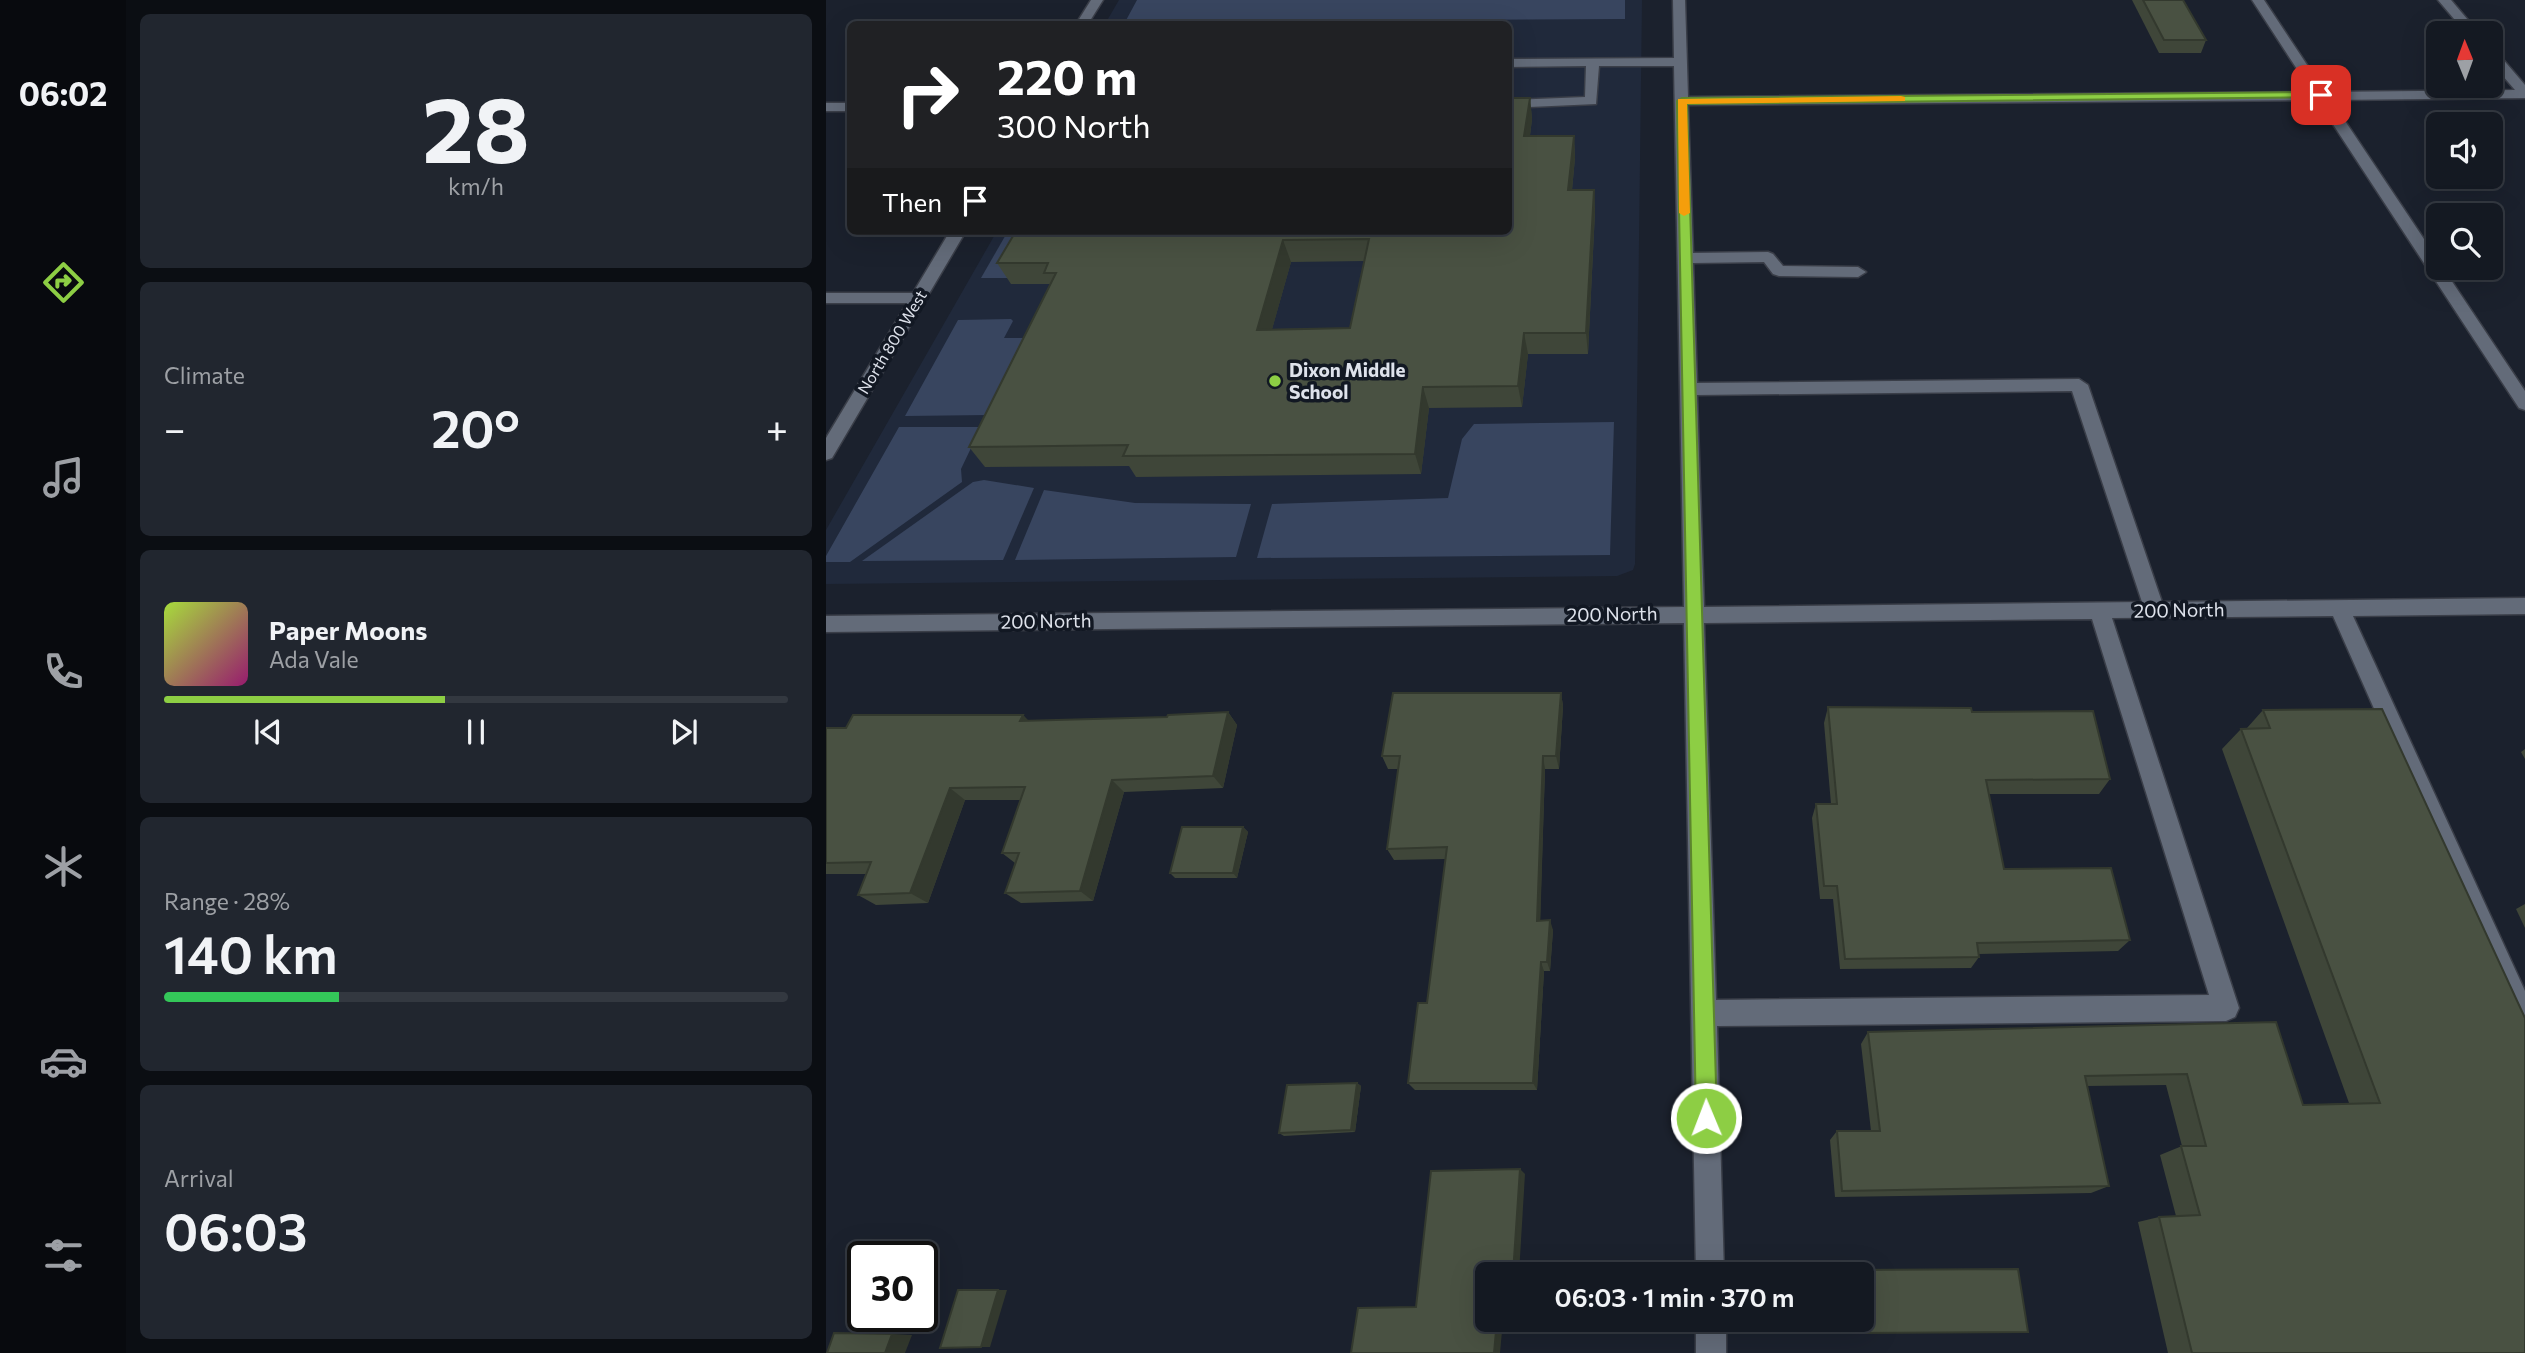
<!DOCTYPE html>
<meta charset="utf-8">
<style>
body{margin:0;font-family:Commissioner,sans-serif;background:#21262f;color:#f1f3f6;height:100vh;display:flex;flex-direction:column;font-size:26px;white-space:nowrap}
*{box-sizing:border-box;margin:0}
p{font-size:23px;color:#9da0a5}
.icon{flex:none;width:38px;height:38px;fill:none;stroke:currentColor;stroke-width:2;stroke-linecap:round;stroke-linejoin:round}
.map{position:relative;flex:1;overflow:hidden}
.details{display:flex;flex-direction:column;gap:14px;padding:14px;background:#0b0e13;width:700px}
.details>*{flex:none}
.hud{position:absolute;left:21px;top:21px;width:665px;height:214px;border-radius:10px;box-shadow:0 7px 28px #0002,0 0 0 2px #333840;background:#202124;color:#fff;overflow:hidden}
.needle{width:46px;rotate:359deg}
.buttons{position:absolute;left:1600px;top:21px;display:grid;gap:14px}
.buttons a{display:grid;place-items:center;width:77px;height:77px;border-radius:10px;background:#141922;box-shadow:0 7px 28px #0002,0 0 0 2px #333840;font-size:35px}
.speed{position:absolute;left:21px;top:1241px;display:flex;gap:14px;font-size:35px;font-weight:700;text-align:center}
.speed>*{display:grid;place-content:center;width:91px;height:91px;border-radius:50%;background:#141922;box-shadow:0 7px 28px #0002,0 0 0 2px #333840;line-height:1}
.speed .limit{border:4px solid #111;border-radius:10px;background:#fff;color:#111}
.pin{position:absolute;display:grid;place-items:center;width:60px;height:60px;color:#fff;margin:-30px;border-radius:14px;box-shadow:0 4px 10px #0006}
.me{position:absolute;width:77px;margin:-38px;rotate:359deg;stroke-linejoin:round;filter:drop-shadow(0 0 5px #0008)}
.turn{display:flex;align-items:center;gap:24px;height:147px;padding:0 35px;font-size:32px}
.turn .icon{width:91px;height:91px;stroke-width:2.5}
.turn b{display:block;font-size:49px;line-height:60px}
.then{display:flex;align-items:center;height:66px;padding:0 35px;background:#0003;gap:14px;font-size:26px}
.big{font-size:52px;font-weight:600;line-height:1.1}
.details .widget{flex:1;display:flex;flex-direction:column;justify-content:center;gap:10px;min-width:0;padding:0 24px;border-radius:10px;background:#21262f}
.details .dial{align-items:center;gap:0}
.dial b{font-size:91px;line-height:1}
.song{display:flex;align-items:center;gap:21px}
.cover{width:84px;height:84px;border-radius:10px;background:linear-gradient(135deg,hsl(80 70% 55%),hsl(320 70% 35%))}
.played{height:7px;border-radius:4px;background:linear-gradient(90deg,#8dce44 45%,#333840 45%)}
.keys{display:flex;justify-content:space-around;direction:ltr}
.heat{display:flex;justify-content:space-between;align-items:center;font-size:38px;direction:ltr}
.charge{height:10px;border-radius:5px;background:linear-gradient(90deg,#34c759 28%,#333840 0)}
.trip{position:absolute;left:649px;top:1262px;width:399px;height:70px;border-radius:10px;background:#141922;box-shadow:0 7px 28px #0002,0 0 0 2px #333840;font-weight:600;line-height:70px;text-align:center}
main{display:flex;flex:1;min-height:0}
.dock{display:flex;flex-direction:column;width:126px;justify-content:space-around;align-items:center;background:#080a0e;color:#9da0a5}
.dock .icon{width:49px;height:49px}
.dock .current{color:#8dce44}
.dock b{font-size:32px;color:#f1f3f6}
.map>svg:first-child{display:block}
</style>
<main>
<nav class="dock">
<b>06:02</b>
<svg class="icon current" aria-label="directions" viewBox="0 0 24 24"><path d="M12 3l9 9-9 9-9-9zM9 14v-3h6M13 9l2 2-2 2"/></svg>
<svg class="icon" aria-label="music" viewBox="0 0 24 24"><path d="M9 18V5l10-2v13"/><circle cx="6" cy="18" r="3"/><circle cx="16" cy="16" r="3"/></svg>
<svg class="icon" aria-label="phone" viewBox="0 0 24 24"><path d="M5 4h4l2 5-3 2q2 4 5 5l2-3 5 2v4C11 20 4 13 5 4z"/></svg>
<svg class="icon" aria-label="climate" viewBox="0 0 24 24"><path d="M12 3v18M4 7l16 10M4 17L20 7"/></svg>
<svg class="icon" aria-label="car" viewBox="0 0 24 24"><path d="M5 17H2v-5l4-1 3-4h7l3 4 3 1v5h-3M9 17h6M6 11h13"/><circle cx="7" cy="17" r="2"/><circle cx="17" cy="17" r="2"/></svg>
<svg class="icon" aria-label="filters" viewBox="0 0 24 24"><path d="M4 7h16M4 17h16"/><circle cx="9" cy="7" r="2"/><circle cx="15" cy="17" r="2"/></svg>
</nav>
<section class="details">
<div class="widget dial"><b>28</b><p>km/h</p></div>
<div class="widget"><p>Climate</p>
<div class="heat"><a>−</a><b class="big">20°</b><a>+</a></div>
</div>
<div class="widget">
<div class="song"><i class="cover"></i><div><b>Paper Moons</b><p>Ada Vale</p></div></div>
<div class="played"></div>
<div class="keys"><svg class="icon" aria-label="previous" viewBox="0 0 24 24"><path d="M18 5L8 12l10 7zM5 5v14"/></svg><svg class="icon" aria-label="pause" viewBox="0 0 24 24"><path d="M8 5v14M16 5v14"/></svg><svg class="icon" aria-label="next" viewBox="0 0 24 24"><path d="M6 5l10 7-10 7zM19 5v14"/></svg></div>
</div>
<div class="widget"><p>Range · 28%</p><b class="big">140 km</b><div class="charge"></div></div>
<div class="widget"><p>Arrival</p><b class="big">06:03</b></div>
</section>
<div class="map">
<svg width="1699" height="1353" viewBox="0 0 1699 1353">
<rect width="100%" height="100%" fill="#1b212d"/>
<path fill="#20293b" d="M293,0h523l-7,564 -2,6 -16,6 -791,8v-54l171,-299h511v-207h-403z"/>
<g fill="#38455f">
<path d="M311,0h488v19l-193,1 -2,4h-306z"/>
<path d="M182,231h32l-26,47h-33z"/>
<path d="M185,319l2,2 -9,17h22l-38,77 -83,1 53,-96z"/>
<path d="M788,422l-4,133 -353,3 15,-54 176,-6 14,-59 12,-15z"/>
<path d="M73,427h82l-20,42 1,13 -112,80h-24v-6z"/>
<path d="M158,480l50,8 -31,72 -141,1 111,-79z"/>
<path d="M218,490l91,13 116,1 -15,53 -221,3z"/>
</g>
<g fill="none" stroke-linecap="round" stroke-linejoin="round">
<g stroke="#3a3e48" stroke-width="3">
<g id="minor">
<path d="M265,0h12l-15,24h-12z"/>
<path d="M847,0h12l3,97 624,-5 -60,-92h12l61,92 190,-2 -25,-29v-12l5,1 30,35v13l-194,2 107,160v8h5l82,123v19l-6,-2 -202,-308 -629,5 5,148 75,-1 5,2 10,12 75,1 8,5 -8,5 -79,-1 -6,-2 -9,-12 -71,1 4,120 382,-4 9,6 74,217 363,-4v16l-172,2 172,375v42l-9,-4 -183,-413 -221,2 127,390 -4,9 -9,4 -509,5 7,248h-28l-12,-651 -858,9v-16l858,-9 -10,-541h-75l-3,38 -88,4v-8l77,-3 1,-31 -78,1v-8l166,-1zM1246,391l70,211 -438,5 -7,-212zM1266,619l117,376 -493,5 -12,-377z"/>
<path d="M1612,0h13l28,33h-13z"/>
<rect x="0" y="103" width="24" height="8"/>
<path d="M124,231h16l-134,227 -6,2v-22l81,-135h-81v-10h87z"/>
<rect x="870" y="1320" width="30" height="33"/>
</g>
</g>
<use href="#minor" fill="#636b79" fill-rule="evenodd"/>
</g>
<g fill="#3f4639" fill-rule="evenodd">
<path d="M1306,0h51l23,40 -5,13h-42z"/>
<path d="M704,98l2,21 -2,17h44l1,22 -3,32h22l1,22 -7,142h-60l-6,53 -93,1 -8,66 -285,3 -7,-11 -144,1 -16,-20 81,-163h-39l-14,-21 19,-32h492zM539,261l-15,67 -78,1 19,-67z"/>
<path d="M735,693l2,13 -4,63h-14l-5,151 13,10 -3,41h-6l-7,119h-122l-7,-7 19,-80 19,-144 -52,1 -7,-11 11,-80h-10l-6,-13z"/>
<path d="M1002,707l144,5 138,67 -11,15h-110l15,75 126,71 -12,11 -139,3v3l-8,11 -131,1 -7,-70h-13l-8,-81 4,-14h15l-7,-81z"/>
<path d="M1437,710l262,643h-357l-30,-131 21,-5 17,-1 -16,-61 22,-9 -16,-61 -79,1 22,100 -18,7 -256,4 -5,-57 7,-9h34l-10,-87 7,-12 408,-10 27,83 46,-2 -127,-354 19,-20 6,-1z"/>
<path d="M402,712l9,13 -14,63 -99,4 -31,109 -72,2 -16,-10 10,-30 -13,-10 18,-53h-55l-37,103 -52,2 -18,-10 8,-21h-40v-146h20l177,-13 5,6 139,-4z"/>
<path d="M1699,749v10l-4,-7z"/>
<path d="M417,827l5,5 -11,46h-62l-5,-5z"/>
<path d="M1699,904v24l-9,-19z"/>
<path d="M531,1083l4,3 -6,46 -71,4 -5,-3z"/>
<path d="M1192,1269l10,63 -178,1 -1,-13h13v-46h-17v-2l5,-2z"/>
</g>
<g fill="#33392e">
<path d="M704,98l2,21 -5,39 -3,-22z"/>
<path d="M748,136l1,22 -5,53 -2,-21z"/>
<path d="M768,190l1,22 -7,142 -2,-21z"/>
<path d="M457,240l8,22 -25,89 -9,-21z"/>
<path d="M698,333l4,21 -6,53 -4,-21z"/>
<path d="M597,387l6,21 -8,66 -6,-20z"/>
<path d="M735,693l2,13 -4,63 -3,-13z"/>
<path d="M402,712l9,13 -14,63 -10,-12z"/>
<path d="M197,715l13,13 -16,-7z"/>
<path d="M717,756l2,13 -5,162 -3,-10z"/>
<path d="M286,780l12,12 -31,109 -13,-10z"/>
<path d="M124,788l15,12 -37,103 -18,-10z"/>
<path d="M417,827l5,5 -11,46 -4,-5z"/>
<path d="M724,920l3,10 -3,41 -3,-9z"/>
<path d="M715,962l3,9 -7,119 -4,-7z"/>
<path d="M531,1083l4,3 -6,46 -4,-2z"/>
<path d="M694,1169l5,5 -6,100h-6z"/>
<path d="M172,1290h9l-17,57h-9z"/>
<path d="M671,1320h6l-3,33h-6z"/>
<path d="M66,1334l20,1 -7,18h-20z"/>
</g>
<g fill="#495142" stroke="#33392e" stroke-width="2" fill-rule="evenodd">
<path d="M1317,0h40l23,40h-42z"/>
<path d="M682,98h22l-6,38h50l-6,54h26l-8,143h-62l-6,53 -95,1 -8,67 -292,2 5,-11 -159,2 87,-174h-12l4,-10h-51l19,-32h492zM543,239l-19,89 -93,2 26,-90z"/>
<path d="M567,693h168l-5,63h-13l-6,165 13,-1 -3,42h-6l-8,121h-125l10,-80h9l20,-156 -60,2 13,-93h-18z"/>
<path d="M1002,707l143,1 1,4 121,-1 17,68 -124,1 18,89 107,-1 19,72 -153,3 2,14 -134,2 -8,-73h-13l-8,-82h21z"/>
<path d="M1556,709l143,309v335h-333l-33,-136 41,-2 -19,-69h25l-19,-72 -102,2 24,110 -267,5 -5,-60h43l-12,-99 408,-10 27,83 77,-2 -139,-374 29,-1 -7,-18z"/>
<path d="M402,712l-15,64 -101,4 -32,111 -75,2 14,-40h-17l23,-66 -75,1 -40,105 -52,2 13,-33 -45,1v-135h20l7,-13h170l-3,6 147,-4 1,-2z"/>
<path d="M356,827h61l-10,46h-63z"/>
<path d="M531,1083l-6,47 -72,3 8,-48z"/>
<path d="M694,1169l-7,105h-25v46h9l-3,33h-143l7,-45 58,-1 15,-136z"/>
<path d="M1192,1269l10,63 -173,1 -1,-13h8v-46h-12v-4z"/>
<path d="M132,1290h40l-17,57 -41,1z"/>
<path d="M8,1333l58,1 -7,19h-58z"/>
</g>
<path fill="#8dce44" stroke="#5c862c" stroke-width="2" d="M1495,92l3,1v4l-637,7 30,1014 -3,7 -8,3 -7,-3 -3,-7 -19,-1017 5,-3z"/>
<path fill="#f59e0b" d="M1075,96l4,1v4l-218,3 3,109 -6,3 -5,-3 -1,-114z"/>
<circle fill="#8dce44" stroke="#121823" stroke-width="2.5" cx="449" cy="381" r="7"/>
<g text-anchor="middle" stroke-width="7" stroke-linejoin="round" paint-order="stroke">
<g font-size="16" fill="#dee2eb" stroke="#121823">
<text transform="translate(66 342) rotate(-59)" y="6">North 800 West</text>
</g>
<g font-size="19" font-weight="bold" fill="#dee2eb" stroke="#121823" text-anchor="start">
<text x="463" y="377">Dixon Middle<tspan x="463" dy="22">School</tspan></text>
</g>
<g font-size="19" fill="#dee2eb" stroke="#121823">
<text transform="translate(1353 610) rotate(-1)" y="7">200 North</text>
<text transform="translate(786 614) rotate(-1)" y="7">200 North</text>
<text transform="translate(220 621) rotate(-1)" y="7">200 North</text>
</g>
</g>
</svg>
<div class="buttons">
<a><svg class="needle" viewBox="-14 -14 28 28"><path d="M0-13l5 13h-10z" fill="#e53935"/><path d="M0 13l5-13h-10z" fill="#9da0a5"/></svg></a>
<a><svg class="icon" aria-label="sound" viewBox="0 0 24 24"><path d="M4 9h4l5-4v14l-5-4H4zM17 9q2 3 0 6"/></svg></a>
<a><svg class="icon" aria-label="search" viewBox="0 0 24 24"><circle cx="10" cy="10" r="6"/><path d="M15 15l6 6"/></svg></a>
</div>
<div class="speed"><div class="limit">30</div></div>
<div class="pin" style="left:1495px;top:95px;background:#d93025"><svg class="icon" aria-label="arrive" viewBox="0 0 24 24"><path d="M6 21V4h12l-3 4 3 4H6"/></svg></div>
<svg class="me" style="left:880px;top:1118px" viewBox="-20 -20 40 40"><circle r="17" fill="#8dce44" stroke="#fff" stroke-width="3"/><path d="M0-11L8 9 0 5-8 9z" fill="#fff"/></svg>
<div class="trip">06:03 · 1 min · 370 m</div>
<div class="hud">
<div class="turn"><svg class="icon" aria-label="right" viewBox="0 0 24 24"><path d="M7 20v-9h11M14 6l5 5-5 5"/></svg><div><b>220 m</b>300 North</div></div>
<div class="then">Then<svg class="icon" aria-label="arrive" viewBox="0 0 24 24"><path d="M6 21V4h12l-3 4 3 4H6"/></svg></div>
</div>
</div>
</main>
